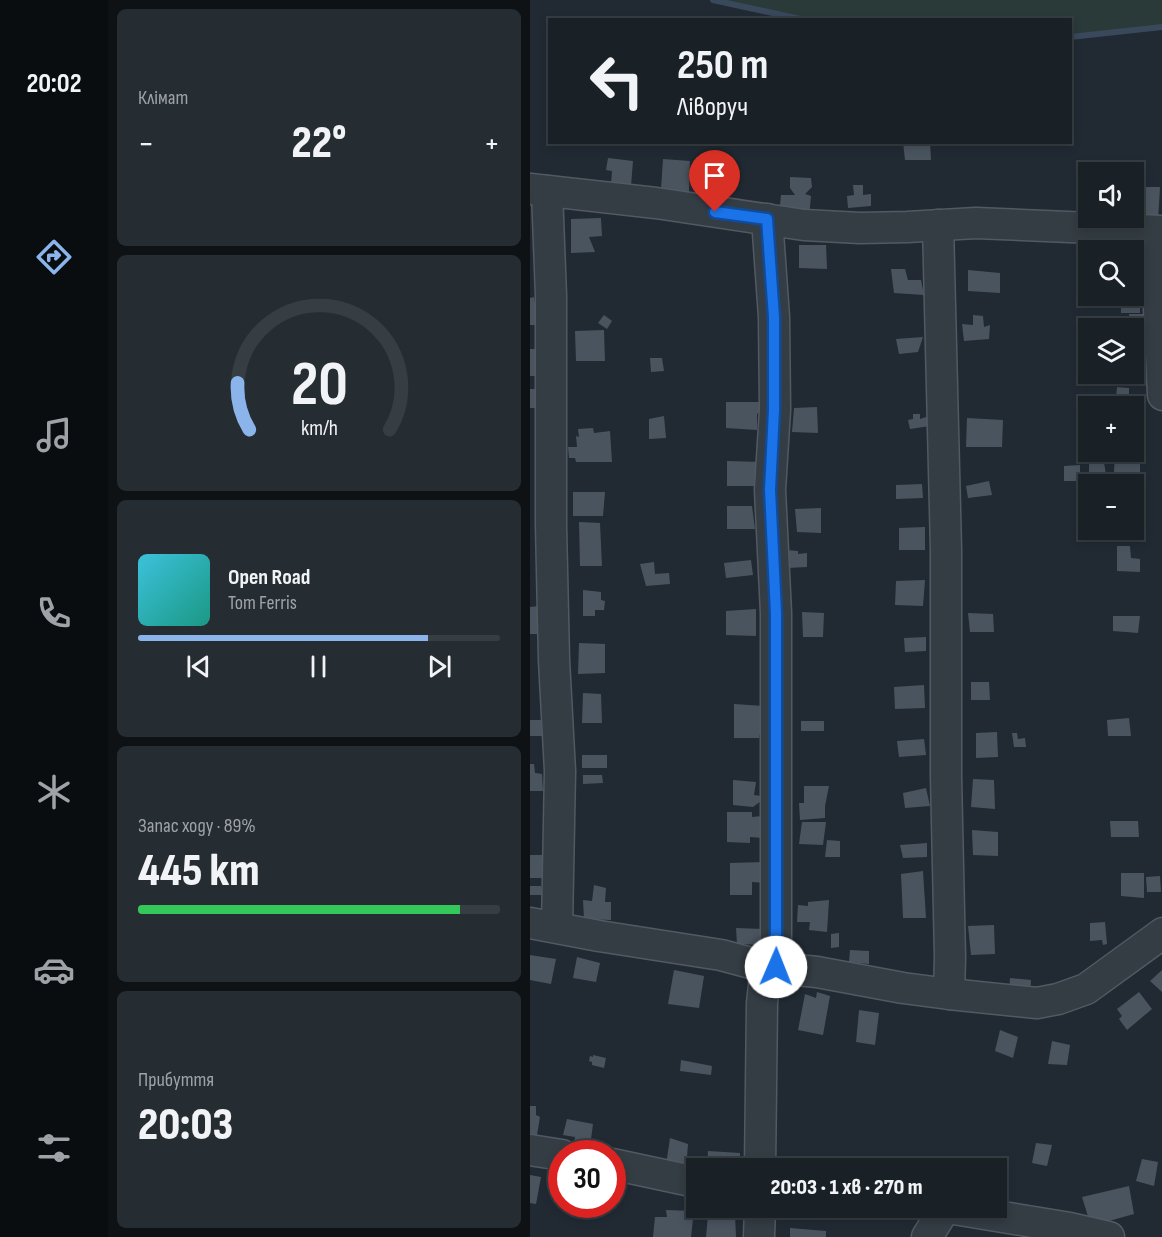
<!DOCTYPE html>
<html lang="uk">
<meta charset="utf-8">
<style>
body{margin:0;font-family:"Sofia Sans Condensed",sans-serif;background:#262d32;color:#f1f3f6;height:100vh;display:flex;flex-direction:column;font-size:22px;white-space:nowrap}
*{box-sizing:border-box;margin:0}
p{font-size:20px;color:#9fa3a7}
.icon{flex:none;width:33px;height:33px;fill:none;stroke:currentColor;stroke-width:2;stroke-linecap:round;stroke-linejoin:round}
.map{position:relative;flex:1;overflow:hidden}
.sheet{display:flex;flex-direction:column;gap:9px;padding:9px;background:#0e1215;width:422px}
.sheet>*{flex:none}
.guide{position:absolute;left:18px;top:18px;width:524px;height:126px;border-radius:0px;box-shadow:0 3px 9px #0003,0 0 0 2px #373e43;background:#192026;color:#f1f3f6;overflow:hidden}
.tools{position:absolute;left:548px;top:162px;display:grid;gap:12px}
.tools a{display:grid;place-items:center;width:66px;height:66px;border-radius:0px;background:#192026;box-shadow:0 3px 9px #0003,0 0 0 2px #373e43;font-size:30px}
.speed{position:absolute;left:18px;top:1140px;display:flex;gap:12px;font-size:30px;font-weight:700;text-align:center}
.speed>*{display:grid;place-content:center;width:78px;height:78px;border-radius:50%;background:#192026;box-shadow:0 3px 9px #0003,0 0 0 2px #373e43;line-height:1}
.speed .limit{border:9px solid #d22;background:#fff;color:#111}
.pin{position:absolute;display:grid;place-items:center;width:51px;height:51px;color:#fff;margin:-62px -26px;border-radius:50% 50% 50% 0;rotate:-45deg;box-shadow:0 0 6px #0007}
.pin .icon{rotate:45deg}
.me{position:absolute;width:66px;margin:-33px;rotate:1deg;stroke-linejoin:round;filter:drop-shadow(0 0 4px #0008)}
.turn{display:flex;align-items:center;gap:21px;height:126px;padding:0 30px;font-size:27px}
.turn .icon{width:78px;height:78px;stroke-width:2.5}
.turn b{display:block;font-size:42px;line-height:51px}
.big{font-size:45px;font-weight:800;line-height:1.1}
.sheet .widget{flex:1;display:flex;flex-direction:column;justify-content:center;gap:9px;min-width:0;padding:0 21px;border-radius:9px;background:#262d32}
.sheet .dial{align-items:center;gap:0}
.dial svg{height:156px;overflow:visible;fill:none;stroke:#373e43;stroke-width:7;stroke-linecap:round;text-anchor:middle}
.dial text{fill:#f1f3f6;stroke:none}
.song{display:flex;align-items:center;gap:18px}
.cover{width:72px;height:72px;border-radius:9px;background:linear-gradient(135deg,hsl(190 70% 55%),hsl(170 70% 35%))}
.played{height:6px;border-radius:3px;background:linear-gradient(90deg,#8ab4ea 80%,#373e43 80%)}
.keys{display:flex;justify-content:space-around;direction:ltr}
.heat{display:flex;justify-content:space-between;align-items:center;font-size:33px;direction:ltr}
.charge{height:9px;border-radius:4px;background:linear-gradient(90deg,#34c759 89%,#373e43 0)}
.trip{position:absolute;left:156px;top:1158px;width:321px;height:60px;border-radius:0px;background:#192026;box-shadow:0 3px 9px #0003,0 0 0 2px #373e43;font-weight:800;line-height:60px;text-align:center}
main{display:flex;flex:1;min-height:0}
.dock{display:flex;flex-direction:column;width:108px;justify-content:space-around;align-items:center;background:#0a0d0f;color:#9fa3a7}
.dock .icon{width:42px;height:42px}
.dock .selected{color:#8ab4ea}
.dock b{font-size:27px;color:#f1f3f6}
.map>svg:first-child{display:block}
</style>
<main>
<nav class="dock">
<b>20:02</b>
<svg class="icon selected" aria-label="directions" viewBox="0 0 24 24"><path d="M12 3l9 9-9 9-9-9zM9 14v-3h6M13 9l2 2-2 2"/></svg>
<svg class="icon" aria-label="music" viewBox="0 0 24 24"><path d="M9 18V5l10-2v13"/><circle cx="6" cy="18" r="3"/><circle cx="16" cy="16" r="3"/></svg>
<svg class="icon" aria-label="phone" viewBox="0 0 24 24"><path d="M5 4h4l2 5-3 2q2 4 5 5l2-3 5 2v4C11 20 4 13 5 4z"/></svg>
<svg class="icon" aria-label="climate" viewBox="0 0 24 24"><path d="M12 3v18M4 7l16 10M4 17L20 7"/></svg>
<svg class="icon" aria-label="car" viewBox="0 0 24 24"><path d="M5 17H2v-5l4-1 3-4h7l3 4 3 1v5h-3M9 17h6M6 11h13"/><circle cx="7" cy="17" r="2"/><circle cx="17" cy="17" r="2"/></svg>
<svg class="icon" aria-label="filters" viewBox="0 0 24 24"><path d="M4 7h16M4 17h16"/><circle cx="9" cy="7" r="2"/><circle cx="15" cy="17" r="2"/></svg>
</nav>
<section class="sheet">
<div class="widget"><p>Клімат</p>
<div class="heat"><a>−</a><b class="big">22°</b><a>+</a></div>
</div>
<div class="widget dial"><svg viewBox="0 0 100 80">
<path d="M14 69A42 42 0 1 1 86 69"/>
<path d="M14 69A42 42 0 0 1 8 45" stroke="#8ab4ea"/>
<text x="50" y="56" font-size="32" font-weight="700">20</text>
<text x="50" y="72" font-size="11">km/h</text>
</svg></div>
<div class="widget">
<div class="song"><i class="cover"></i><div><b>Open Road</b><p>Tom Ferris</p></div></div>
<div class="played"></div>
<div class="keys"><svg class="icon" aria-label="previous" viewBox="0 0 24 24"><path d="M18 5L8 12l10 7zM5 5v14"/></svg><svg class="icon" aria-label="pause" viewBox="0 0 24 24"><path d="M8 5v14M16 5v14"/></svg><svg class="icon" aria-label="next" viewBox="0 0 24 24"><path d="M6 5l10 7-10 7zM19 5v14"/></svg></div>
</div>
<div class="widget"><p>Запас ходу · 89%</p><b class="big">445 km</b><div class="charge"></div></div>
<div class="widget"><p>Прибуття</p><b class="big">20:03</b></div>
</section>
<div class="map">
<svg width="633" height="1237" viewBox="0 0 633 1237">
<rect width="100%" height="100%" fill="#212a33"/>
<path fill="#293a39" d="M183,0h449v27l-92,10v-17l-265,-1z"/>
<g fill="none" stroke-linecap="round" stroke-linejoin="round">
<g stroke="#39485b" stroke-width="6">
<path d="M183,0l92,20"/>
<path d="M540,37l93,-10"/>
</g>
</g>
<g fill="#4a545f">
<path d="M373,142h27l1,18h-26z"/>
<path d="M78,158l25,3 -2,25 -20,-2 1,-13 -6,-1z"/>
<path d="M133,159l27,2 -1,31 -28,-3z"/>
<path d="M260,177l21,1 1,9 -7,7 6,2 -2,22 -30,-2 2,-21h14l-5,-7z"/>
<path d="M323,185h10v10l8,-1v12l-23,2 -1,-12 7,-1z"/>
<path d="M609,187h21l-2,34 -21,-1z"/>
<path d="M71,218l1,18 -13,1 6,15 -24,1v-34z"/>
<path d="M269,245h27l1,24 -28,-1z"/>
<path d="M361,269h14l3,11h13l3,15 -30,-2z"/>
<path d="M438,270l32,3v20l-32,-2z"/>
<path d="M603,287l7,1v25h-19v-17h12z"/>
<path d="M4,297l4,28h-8v-27z"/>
<path d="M599,314h18v10h-17z"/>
<path d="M74,315l8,6 -5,8 -9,-6z"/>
<path d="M443,315l10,1 1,11 6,-2 -1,14 -25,2 -2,-17 11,1z"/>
<path d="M74,330l1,31h-29l-1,-30z"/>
<path d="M393,337l-5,15 -19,2 -3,-15z"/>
<path d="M0,349h6l3,27h-9z"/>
<path d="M120,358h12l2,13 -13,1z"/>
<path d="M587,387l12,1v10h-13z"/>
<rect x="0" y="389" width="16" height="19"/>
<path d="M196,402h34l3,8 -6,4v16l-31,-2z"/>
<path d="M287,407l1,26 -26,-1 2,-24z"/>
<path d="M603,407h5l1,16h-6z"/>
<path d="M383,414h7v5l9,-3 1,10 -20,3 -2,-9 5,-1z"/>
<path d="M134,416l2,22 -17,1v-20z"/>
<path d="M437,418l36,2 -1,27h-36z"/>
<path d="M63,428l1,5 16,-2 2,31h-36l-1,-4h-6l-1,-11h9l-1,-11 3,1 -1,-8z"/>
<path d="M603,438h7v35l-26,-1 1,-20h18z"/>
<path d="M197,461l36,1 -1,24h-35z"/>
<path d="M559,462h15l2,13h-17z"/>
<path d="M550,465v16h-16v-15z"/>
<path d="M459,481l3,14 -24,3 -2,-12z"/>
<path d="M392,484l1,14 -27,1v-14z"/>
<path d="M603,490h7l1,37h-8z"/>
<path d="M43,492h32l-2,24h-30z"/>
<path d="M197,506h25l3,23h-28z"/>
<path d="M291,508v25l-24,-1 -2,-23z"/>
<path d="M49,522l21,1 2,43h-22z"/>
<path d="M395,527v23h-26v-22z"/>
<path d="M587,546h13l1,12 9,1v13l-23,-1z"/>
<path d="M256,550l12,1v3l9,-1v14l-20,1z"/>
<path d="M221,560l2,15 -27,3 -2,-15z"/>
<path d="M124,562l1,12 14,-1 1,11 -24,2 -6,-22z"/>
<path d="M395,580l-2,26 -28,-1 1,-24z"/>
<path d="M53,590l18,2v8l4,1 -1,9h-9v6h-12z"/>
<path d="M10,606l1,28h-11v-27z"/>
<path d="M226,609v27l-30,-1v-24z"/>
<path d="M272,612l22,1 -1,24h-20z"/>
<path d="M438,613l25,1 1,18h-24z"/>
<path d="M583,616h27l-2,17 -25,-2z"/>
<path d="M396,637v14l-21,1 -1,-14z"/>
<path d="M49,643l26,1v29l-27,1z"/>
<path d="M441,682h18l1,18h-19z"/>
<path d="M394,685l1,23 -30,1 -1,-22z"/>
<path d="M53,693l18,1 1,29h-20z"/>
<path d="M204,704l31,2 -6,32h-25z"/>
<path d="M599,718l2,18h-23l-1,-16z"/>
<rect x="0" y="720" width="14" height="16"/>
<rect x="271" y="721" width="23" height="10"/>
<path d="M467,732l1,25 -22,1v-25z"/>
<path d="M482,733h5l1,6 7,-1 1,9h-12z"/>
<path d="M394,739l2,16 -27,2 -2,-16z"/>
<rect x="52" y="755" width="25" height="13"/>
<path d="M0,764h4l1,9 7,1 1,17h-13z"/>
<path d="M53,775h19l1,8 -20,1z"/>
<path d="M443,779l21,1 1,29 -24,-2z"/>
<path d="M203,780l23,2 -2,13 7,1v5l-8,6 -20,-2z"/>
<path d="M274,786h25l-4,20v12l-25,2 -1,-17h5z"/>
<path d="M396,788l4,18 -25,2 -2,-15z"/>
<path d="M197,812h25v5l10,-1 1,22 -13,-1v6l-23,-1z"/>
<path d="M580,821h28l1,16h-28z"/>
<path d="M272,822h24l-3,23 -24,-1z"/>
<path d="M442,830l26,2v24l-25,-1z"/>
<path d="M297,840l13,1v16h-15z"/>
<path d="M397,843v14l-24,1 -3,-13z"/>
<path d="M0,855h18l-1,23h-17z"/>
<path d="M236,862l1,21 -15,-1v13h-22v-32z"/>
<path d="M393,871l3,47h-23l-2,-44z"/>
<path d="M591,873h23v25l-23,-2z"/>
<path d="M630,876l1,16h-14l-1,-15z"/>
<path d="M64,885l12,3 -1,14h6v18l-27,-1 -1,-19 9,1z"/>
<path d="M0,886h11l1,9h-12z"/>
<path d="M299,900l-2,32 -18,-2 1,-8h-13l1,-17 10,1v-4z"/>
<path d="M575,922l2,22 -4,1 -1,-5 -12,1v-18z"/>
<path d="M464,925l1,29 -24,1 -3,-29z"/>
<path d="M206,928l27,1v16l-26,-1z"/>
<path d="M309,933v14l-8,1v-14z"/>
<path d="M320,950l19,1v13l-20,-2z"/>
<path d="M0,955l26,4 -5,25 -21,-4z"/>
<path d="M47,957l23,6 -4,19 -23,-4z"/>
<path d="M633,969v24l-13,-12z"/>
<path d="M144,970l30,6 -5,32 -31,-4z"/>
<path d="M480,978l21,2 -1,18 -21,-3z"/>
<path d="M287,992l13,4 -7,39 -25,-5 7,-36 11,4z"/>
<path d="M609,992l13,17 -25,21 -8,-11 3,-3 -5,-7z"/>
<path d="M329,1010l20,3 -4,32 -19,-3z"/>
<path d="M470,1030l18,7 -5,21 -18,-7z"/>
<path d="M522,1041l18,4 -3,20 -19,-1z"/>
<path d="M63,1055l13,3 -2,10 -12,-3v-3l-3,-1 1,-5 3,1z"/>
<path d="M151,1060l31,6 -1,9 -31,-4z"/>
<path d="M0,1106h6v9l4,2 -4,24 -6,-1z"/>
<path d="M37,1119l26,5 -3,23 -16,-4 1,-6 -12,-2z"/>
<path d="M140,1138l18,6 -2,26 -20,-5z"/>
<path d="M506,1143l16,2 -5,21 -15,-3z"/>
<path d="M178,1151l32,2v15h-33z"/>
<path d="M612,1159l16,3 -4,24 -18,-5z"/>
<path d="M372,1160l28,2v6h-29z"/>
<path d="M0,1175l11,2 -5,27 -6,-1z"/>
<path d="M599,1186l5,28 -43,12 -9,-29z"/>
<path d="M136,1210l28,1 -3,26h-38l2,-20h12z"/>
<path d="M178,1214h27l1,23h-30z"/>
<path d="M260,1228l36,3v6h-36z"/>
</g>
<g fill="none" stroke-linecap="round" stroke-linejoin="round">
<g stroke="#525962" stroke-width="33">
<g id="minor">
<path d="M0,189l126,14 148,22 56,3 47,-1 69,-4 187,8"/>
<path d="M17,191l4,105v229l3,135 6,111 -3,156"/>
<path d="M237,219l7,98 1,93 -5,80 6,123v354"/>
<path d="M408,225l8,325v226l4,181 -1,37"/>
<path d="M622,231l5,35 6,129"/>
<path d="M0,923l69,13 122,19 45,12 51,5 86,16 46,6 88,9 21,-4 28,-10 77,-56"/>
<path d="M0,1150l32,5"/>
<path d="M82,1164l84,18"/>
<path d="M230,1168l2,-165 4,-36"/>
<path d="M418,1208l122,20 39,9"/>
<path d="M229,1237l1,-29"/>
<path d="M397,1237l18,-29"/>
</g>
</g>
<use href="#minor" stroke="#343c44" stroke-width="30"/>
</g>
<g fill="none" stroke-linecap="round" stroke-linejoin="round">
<g stroke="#114b97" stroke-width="15">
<path id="route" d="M185,212l52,7 7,98v93l-4,80 6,123v354"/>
</g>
<use href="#route" stroke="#1a73e8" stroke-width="10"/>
</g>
</svg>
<div class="tools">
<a><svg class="icon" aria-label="sound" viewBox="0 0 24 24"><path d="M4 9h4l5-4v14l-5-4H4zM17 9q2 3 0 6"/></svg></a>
<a><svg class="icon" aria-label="search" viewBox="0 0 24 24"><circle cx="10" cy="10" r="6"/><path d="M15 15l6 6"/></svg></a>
<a><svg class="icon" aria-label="layers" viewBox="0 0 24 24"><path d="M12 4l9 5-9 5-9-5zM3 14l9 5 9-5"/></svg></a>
<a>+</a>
<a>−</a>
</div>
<div class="speed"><div class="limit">30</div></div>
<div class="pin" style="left:185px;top:212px;background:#d93025"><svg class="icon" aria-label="arrive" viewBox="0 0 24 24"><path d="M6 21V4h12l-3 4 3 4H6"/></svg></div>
<svg class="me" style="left:246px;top:967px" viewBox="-20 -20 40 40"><circle r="19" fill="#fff"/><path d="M0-13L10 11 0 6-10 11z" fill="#1a73e8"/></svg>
<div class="trip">20:03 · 1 хв · 270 m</div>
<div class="guide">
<div class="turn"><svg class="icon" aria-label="left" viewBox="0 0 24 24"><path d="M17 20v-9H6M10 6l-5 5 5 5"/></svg><div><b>250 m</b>Ліворуч</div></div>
</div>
</div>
</main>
